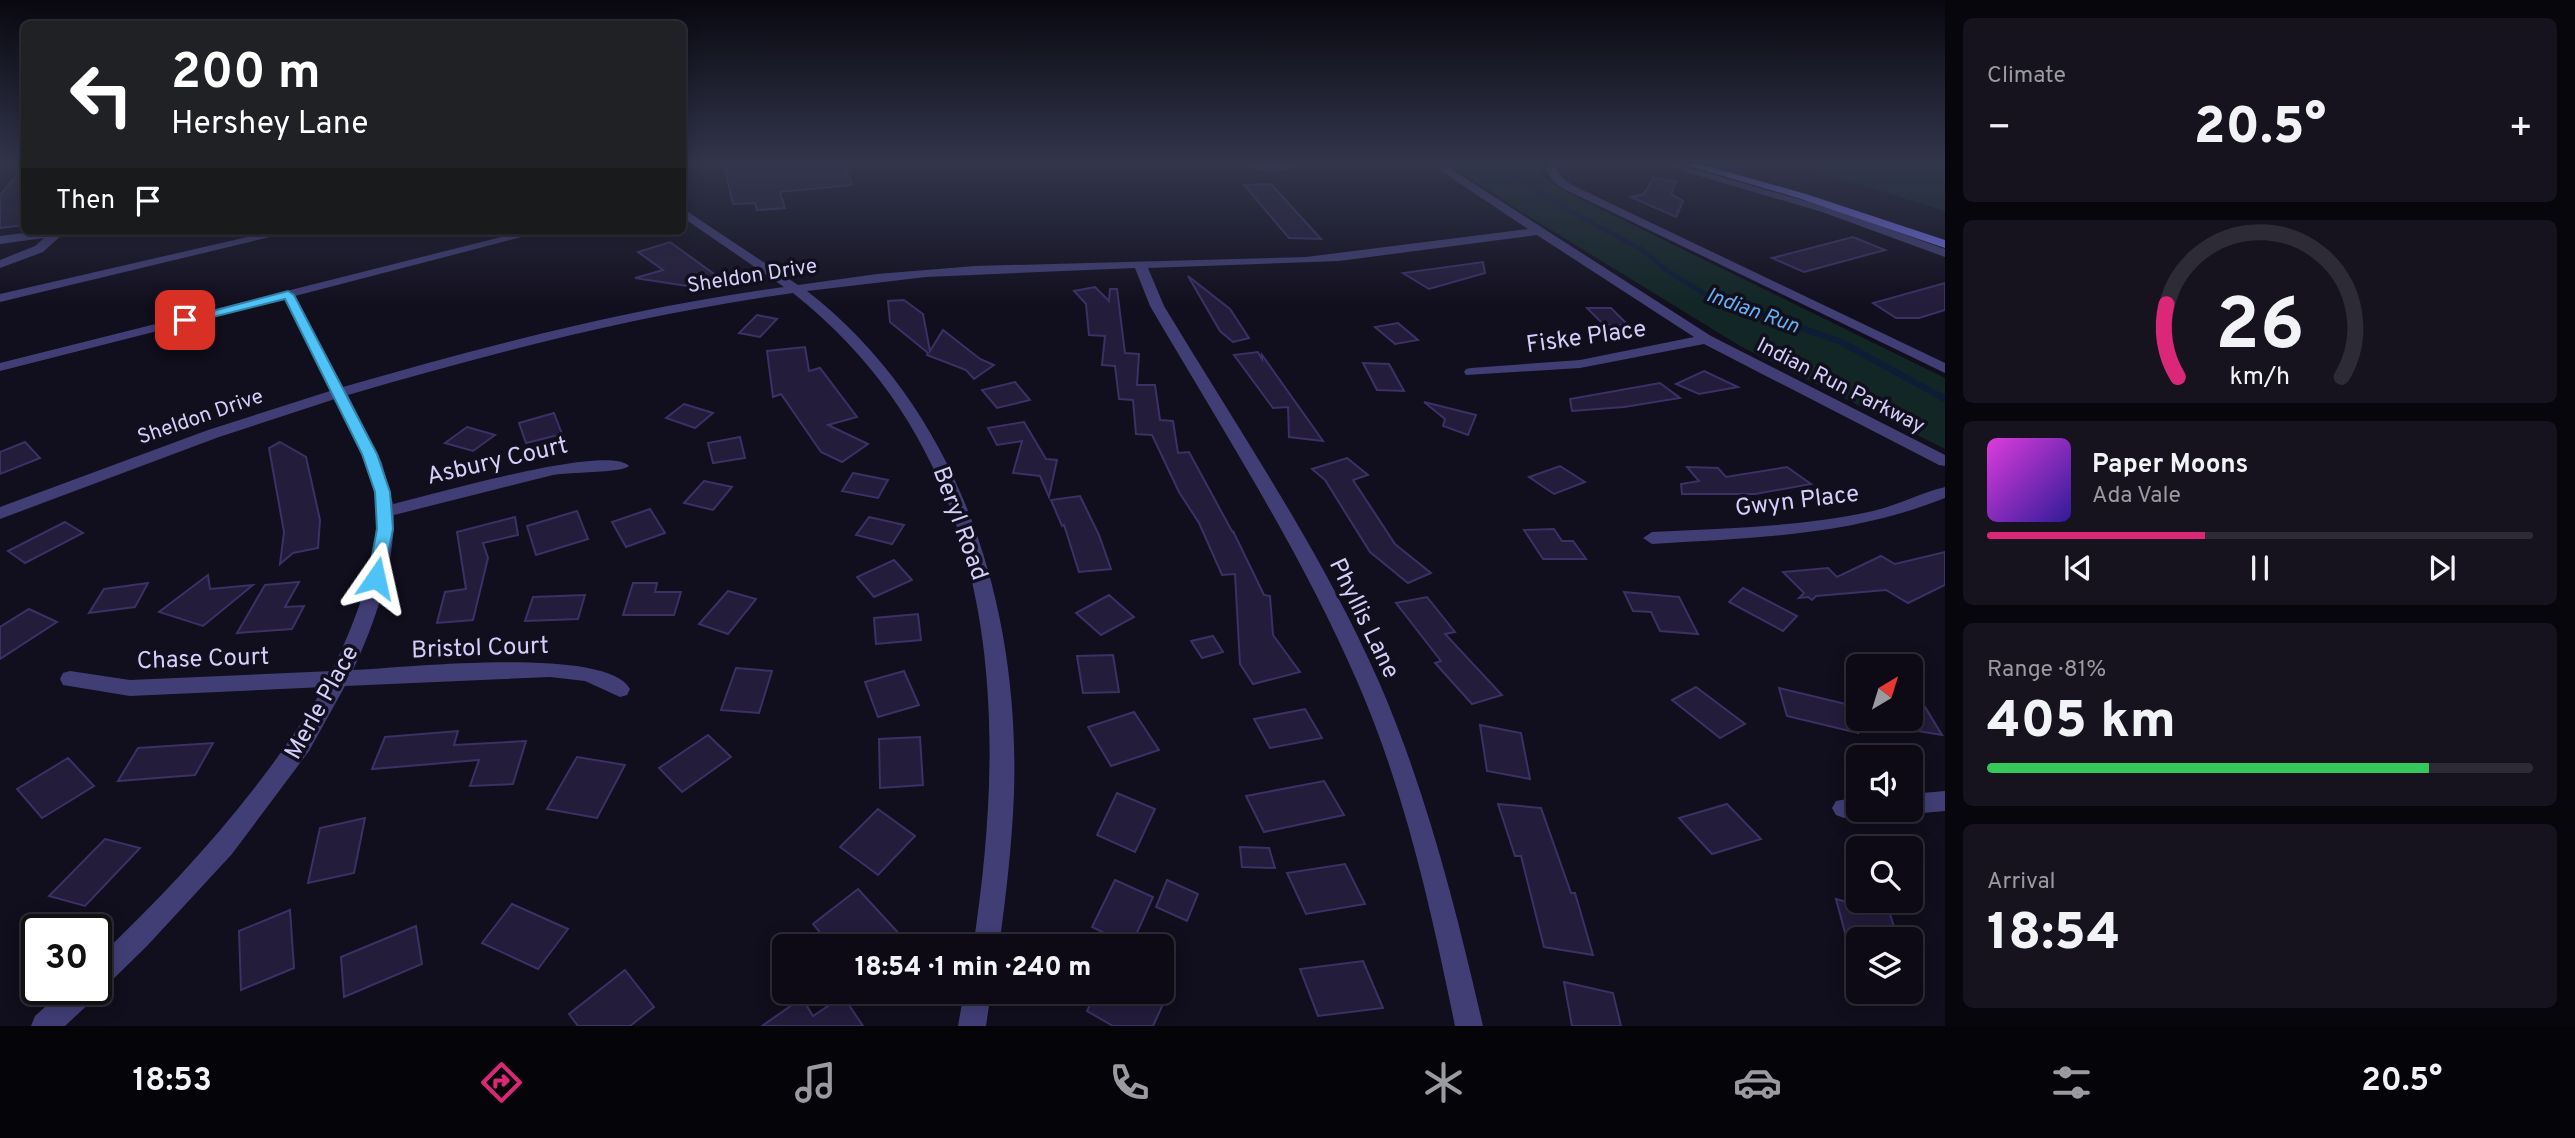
<!DOCTYPE html>
<meta charset="utf-8">
<style>
body{margin:0;font-family:Overpass,sans-serif;background:#16131f;color:#f1f3f6;height:100vh;display:flex;flex-direction:column;font-size:26px;white-space:nowrap}
*{box-sizing:border-box;margin:0}
p{font-size:23px;color:#9a9aa1}
.icon{flex:none;width:38px;height:38px;fill:none;stroke:currentColor;stroke-width:2;stroke-linecap:round;stroke-linejoin:round}
.map{position:relative;flex:1;overflow:hidden}
.details{display:flex;flex-direction:column;gap:18px;padding:18px;background:#07060c;width:630px}
.details>*{flex:none}
.top-card{position:absolute;left:21px;top:21px;width:665px;height:214px;border-radius:10px;box-shadow:0 4px 18px #0003,0 0 0 2px #2d2b35;background:#202124;color:#fff;overflow:hidden}
.needle{width:46px;rotate:38deg}
.tools{position:absolute;left:1846px;top:654px;display:grid;gap:14px}
.tools a{display:grid;place-items:center;width:77px;height:77px;border-radius:10px;background:#0d0a16;box-shadow:0 4px 18px #0003,0 0 0 2px #2d2b35;font-size:35px}
.speed{position:absolute;left:21px;top:914px;display:flex;gap:14px;font-size:35px;font-weight:700;text-align:center}
.speed>*{display:grid;place-content:center;width:91px;height:91px;border-radius:50%;background:#0d0a16;box-shadow:0 4px 18px #0003,0 0 0 2px #2d2b35;line-height:1}
.speed .limit{border:4px solid #111;border-radius:10px;background:#fff;color:#111}
.pin{position:absolute;display:grid;place-items:center;width:60px;height:60px;color:#fff;margin:-30px;border-radius:14px;box-shadow:0 4px 10px #0006}
.me{position:absolute;width:77px;margin:-38px;rotate:11deg;stroke-linejoin:round;filter:drop-shadow(0 0 5px #0008)}
.turn{display:flex;align-items:center;gap:24px;height:147px;padding:0 35px;font-size:32px}
.turn .icon{width:91px;height:91px;stroke-width:2.5}
.turn b{display:block;font-size:49px;line-height:60px}
.then{display:flex;align-items:center;height:66px;padding:0 35px;background:#0003;gap:14px;font-size:26px}
.big{font-size:52px;font-weight:800;line-height:1.1}
.details .card{flex:1;display:flex;flex-direction:column;justify-content:center;gap:10px;min-width:0;padding:0 24px;border-radius:10px;background:#16131f}
.details .dial{align-items:center;gap:0}
.dial svg{height:182px;overflow:visible;fill:none;stroke:#2d2b35;stroke-width:7;stroke-linecap:round;text-anchor:middle}
.dial text{fill:#f1f3f6;stroke:none}
.song{display:flex;align-items:center;gap:21px}
.cover{width:84px;height:84px;border-radius:10px;background:linear-gradient(135deg,hsl(300 70% 55%),hsl(250 70% 35%))}
.played{height:7px;border-radius:4px;background:linear-gradient(90deg,#db2777 40%,#2d2b35 40%)}
.keys{display:flex;justify-content:space-around;direction:ltr}
.heat{display:flex;justify-content:space-between;align-items:center;font-size:38px;direction:ltr}
.charge{height:10px;border-radius:5px;background:linear-gradient(90deg,#34c759 81%,#2d2b35 0)}
.trip{position:absolute;left:772px;top:934px;width:402px;height:70px;border-radius:10px;background:#0d0a16;box-shadow:0 4px 18px #0003,0 0 0 2px #2d2b35;font-weight:800;line-height:70px;text-align:center}
.tabs{display:flex;height:112px;justify-content:space-around;align-items:center;background:#050409;color:#9a9aa1}
.tabs .icon{width:49px;height:49px}
.tabs .on{color:#db2777}
.tabs b{font-size:32px;color:#f1f3f6}
main{display:flex;flex:1;min-height:0}
.map>svg:first-child{display:block}
</style>
<main>
<div class="map">
<svg width="1945" height="1026" viewBox="0 0 1945 1026">
<rect width="100%" height="100%" fill="#110e1d"/>
<g fill="#122625">
<path d="M1449,164h87l7,13 25,16 377,185v71l-205,-103 -223,-137z"/>
<path d="M1792,164h142l11,3v44z"/>
</g>
<g fill="none" stroke-linecap="round" stroke-linejoin="round">
<path stroke="#0e1c36" stroke-width="4.5" d="M1497,164l76,49 68,36 28,23 34,21 48,17"/>
<path stroke="#0e1c36" stroke-width="6" d="M1746,308l95,34 104,57"/>
</g>
<g fill="#231c3b" stroke="#3b3165" stroke-width="2">
<path d="M724,164h120l8,21 -72,7 5,16 -28,2 -2,-7 -22,1z"/>
<path d="M24,167v58l-24,3v-33z"/>
<path d="M1653,178l23,4 -5,12 12,7 -7,16 -45,-20 13,-3z"/>
<path d="M1271,184l50,55 -32,-1 -45,-53z"/>
<path d="M1853,237l32,13 -81,22 -32,-14z"/>
<path d="M670,242l58,42 -33,-5 -8,7 -52,-8 28,-8 -25,-18z"/>
<path d="M1483,262l2,11 -56,16 -26,-16z"/>
<path d="M1188,276l42,33 19,29 -16,4 -13,-11z"/>
<path d="M1945,283v27l-26,8h-23l-23,-15z"/>
<path d="M1095,287l14,14 1,-12h7l8,64 14,1 -2,31h18l5,35 13,1 5,32 11,-1 44,81v-2l31,64 6,1 3,39 27,37 -47,12 -13,-20 -5,-90 -13,1 -23,-52 -20,-31 -27,-57 -16,-1 -3,-34 -14,-1 -4,-33 -13,-1 3,-29 -16,-1 -3,-31 -12,-13z"/>
<path d="M904,300l19,14 7,37 13,-21 37,29 14,6 -20,14 -8,-9 -39,-15 1,-2 -38,-31 -2,-21z"/>
<path d="M1587,308h24l17,17h-24z"/>
<path d="M757,315l20,4 -17,18 -21,-4z"/>
<path d="M1398,323l20,17 -23,4 -20,-17z"/>
<path d="M805,347l4,24 11,-3 37,49 -29,8 40,19 -26,18 -21,-10 -40,-58 -8,3 -6,-46z"/>
<path d="M1258,352l4,7v-4l61,86 -34,-4 -1,-30 -15,1 -39,-53z"/>
<path d="M1363,363l26,1 15,27 -27,-1z"/>
<path d="M1704,371l34,16 -39,7 -23,-10z"/>
<path d="M1015,382l15,18 -33,8 -15,-18z"/>
<path d="M1660,383l20,15 -56,9 -52,4 -2,-12z"/>
<path d="M1424,402l52,13 -8,20 -25,-9 2,-7z"/>
<path d="M684,404l29,9 -18,15 -29,-10z"/>
<path d="M554,413l8,21 -36,9 -7,-20z"/>
<path d="M1024,422l22,37 11,1 -8,37 -9,-21 -27,-3 9,-32 -25,4 -9,-17z"/>
<path d="M467,427l28,8 -22,16 -28,-8z"/>
<path d="M740,437l5,21 -32,5 -5,-20z"/>
<path d="M25,442l15,16 -40,16v-22z"/>
<path d="M280,442l26,15 14,63 -2,28 -25,5 -13,11 4,-32 -15,-84z"/>
<path d="M1347,458l21,17 -15,5 42,64 36,29 -23,10 -38,-31 -45,-72 -13,-11z"/>
<path d="M1560,466l25,16 -31,12 -25,-17z"/>
<path d="M1687,467l31,1 8,9 61,-10 24,17 -56,10h-73l-1,-10 18,-3z"/>
<path d="M853,473l35,7 -10,18 -36,-7z"/>
<path d="M704,481l28,6 -19,23 -29,-7z"/>
<path d="M1080,496l19,39 12,34 -32,3 -15,-47 -2,1 -11,-26z"/>
<path d="M650,509l15,24 -39,14 -14,-25z"/>
<path d="M577,511l11,28 -52,16 -9,-29z"/>
<path d="M515,517l3,18 -35,8 5,15 -15,62 -36,3 8,-31 21,-3 -9,-57z"/>
<path d="M869,517l35,8 -12,19 -36,-9z"/>
<path d="M65,522l18,11 -58,30 -17,-12z"/>
<path d="M1554,529l8,12h11l13,18h-43l-19,-29z"/>
<path d="M1945,552v33l-37,18 -22,-13 -70,6 -4,4 -4,-3 -9,1 5,-5 -21,-21 45,-4 9,9 44,-21 14,8z"/>
<path d="M894,560l18,20 -38,17 -17,-20z"/>
<path d="M208,575l2,14 43,-4 -50,41 -44,-14z"/>
<path d="M299,582l-14,25 19,-1 -12,23 -55,4 28,-48z"/>
<path d="M148,583l-13,24 -46,6 15,-24z"/>
<path d="M633,583h24l-2,9h26l-7,23h-51z"/>
<path d="M1743,588l54,28 -14,15 -54,-29z"/>
<path d="M728,591l28,8 -28,35 -29,-10z"/>
<path d="M1624,592l55,5 19,37 -38,-3 -9,-19 -18,-1z"/>
<path d="M585,595l-7,24 -53,2 8,-24z"/>
<path d="M1109,595l25,22 -33,18 -25,-22z"/>
<path d="M1427,597l28,35 -10,2 57,61 -30,9 -37,-41 6,-2 -45,-58z"/>
<path d="M29,609l28,13 -57,37v-32z"/>
<path d="M918,614l3,26 -45,4 -2,-26z"/>
<path d="M1213,636l10,16 -21,6 -11,-17z"/>
<path d="M1113,655l6,37 -36,1 -6,-37z"/>
<path d="M736,668l36,3 -13,42 -38,-3z"/>
<path d="M904,671l15,34 -41,12 -13,-35z"/>
<path d="M1911,684l31,51 -31,-5z"/>
<path d="M1696,687l49,37 -25,14 -48,-38z"/>
<path d="M1779,688l79,19v26l-71,-17z"/>
<path d="M1305,709l17,29 -52,10 -16,-29z"/>
<path d="M1134,712l25,38 -48,16 -23,-39z"/>
<path d="M1480,725l41,8 9,46 -43,-8z"/>
<path d="M458,731l-4,14 72,-4 -13,43 -43,2 9,-26 -107,9 13,-32z"/>
<path d="M708,735l23,22 -49,35 -23,-24z"/>
<path d="M920,737l3,48 -43,3 -1,-49z"/>
<path d="M213,743l-18,32 -77,6 20,-33z"/>
<path d="M577,757l48,8 -28,53 -50,-9z"/>
<path d="M68,758l26,28 -52,32 -25,-29z"/>
<path d="M1324,781l20,34 -80,17 -18,-36z"/>
<path d="M1117,793l38,16 -20,43 -38,-17z"/>
<path d="M1498,804l43,4 30,85h4l18,62 -49,-8 -23,-91h-6z"/>
<path d="M1727,804l34,35 -49,15 -33,-36z"/>
<path d="M878,809l37,27 -37,39 -38,-28z"/>
<path d="M365,818l-11,55 -46,10 12,-55z"/>
<path d="M105,839l35,9 -55,58 -36,-10z"/>
<path d="M1240,847l29,1 6,20 -33,-1z"/>
<path d="M1345,864l20,40 -59,10 -19,-41z"/>
<path d="M1115,880l38,17 -22,49 -39,-19z"/>
<path d="M1167,880l31,14 -11,27 -31,-14z"/>
<path d="M858,889l45,49 -11,9h-60l-19,-23z"/>
<path d="M1836,899l54,15 8,26h-51z"/>
<path d="M512,904l56,25 -30,40 -56,-26z"/>
<path d="M290,910l4,58 -53,22 -2,-59z"/>
<path d="M416,926l6,38 -78,33 -3,-40z"/>
<path d="M1363,961l20,47 -65,8 -18,-47z"/>
<path d="M625,970l29,37 -24,19h-52l-9,-12z"/>
<path d="M1564,982l49,11 8,33h-49z"/>
<path d="M1096,992h51l17,10 -11,24h-40l-26,-15z"/>
<path d="M843,996l20,30h-101l40,-28 11,18z"/>
</g>
<g fill="none" stroke-linecap="round" stroke-linejoin="round">
<g fill="#413e76" fill-rule="evenodd">
<path d="M1235,164h70c-15,9 -55,9 -70,0z"/>
<path d="M1431,164h12l268,172 234,119v11l-6,-1 -235,-121 -124,24 -114,7 -2,-3 2,-3 5,-1 109,-8 114,-23 -157,-102 -198,26 -191,7 16,38c74,123 157,244 215,376 48,111 77,227 104,344h-28c-24,-117 -50,-235 -98,-345 -57,-131 -135,-252 -207,-375l-15,-38 -209,9 -119,14c153,119 213,314 207,502 -2,52 -8,103 -15,154h-26c37,-240 26,-491 -180,-654 -151,21 -299,59 -445,102l34,68 11,41c35,-8 215,-61 236,-38 -7,7 -60,6 -76,9l-159,40c0,54 -19,107 -41,155 49,-2 254,-25 277,19l-3,6 -7,2 -35,-16 -35,-4 -205,9 -36,65 -77,103 -85,92 -42,41 -7,3 -3,8 -30,28h-34l4,-10 30,-27h31v-29c87,-83 166,-170 228,-273l-194,9 -67,-11 -3,-6 3,-6 7,-2 60,9 202,-9c26,-56 55,-125 40,-188 -7,-29 -24,-56 -37,-84l-116,38 -219,82v-12l208,-77 122,-39 -46,-92 -284,72v-8l525,-132h20l-250,65 48,91c145,-42 292,-80 441,-100l-102,-70v-9l116,77 79,-11 98,-8 331,-9 222,-28z"/>
<path d="M1549,164h10l-3,5 6,9 10,7 373,178v10l-381,-184 -10,-7 -8,-13z"/>
<path d="M1659,164h17l154,44 115,41v8l-123,-45z"/>
<path d="M40,231l25,1 -22,20 -43,16v-8l35,-14 9,-8 -44,6v-8z"/>
<path d="M273,231h22l-295,71v-8z"/>
<path d="M1945,487v11c-94,38 -193,40 -293,46l-9,-6 9,-6c74,-4 149,-5 221,-21 25,-6 48,-18 72,-24z"/>
<path d="M1945,791v20l-34,3 -9,-4h9v-16z"/>
<path d="M1858,797v13h10l-2,4 -22,4 -8,-3 -4,-7 4,-7z"/>
<path d="M964,992h27l-5,34h-28z"/>
</g>
<path fill="#7571ee" fill-rule="evenodd" d="M1683,164h17l106,30 139,46v8l-147,-50z"/>
</g>
<linearGradient id="sky" x2="0" y2="1"><stop stop-color="#090810"/><stop offset="0.53" stop-color="#32364c"/><stop offset="1" stop-color="#32364c" stop-opacity="0"/></linearGradient>
<rect width="1945" height="308" fill="url(#sky)"/>
<path fill="#4fc3f7" stroke="#337fa1" stroke-width="2" d="M288,291l6,4 83,159 13,38 3,37 -11,53h-12l-2,-4 9,-49 -2,-37 -13,-38 -77,-155 -100,25 -6,-4z"/>
<g text-anchor="middle" stroke-width="7" stroke-linejoin="round" paint-order="stroke">
<g font-size="21" fill="#d4cff9" stroke="#110e1d">
<text transform="translate(752 275) rotate(-9)" y="7">Sheldon Drive</text>
<text transform="translate(1841 385) rotate(27)" y="7">Indian Run Parkway</text>
<text transform="translate(200 416) rotate(-19)" y="7">Sheldon Drive</text>
</g>
<g font-size="21" font-style="italic" fill="#69b0ed" stroke="#110e1d">
<text transform="translate(1753 310) rotate(20)" y="7">Indian Run</text>
</g>
<g font-size="24" fill="#d4cff9" stroke="#110e1d">
<text transform="translate(1586 336) rotate(-8)" y="8">Fiske Place</text>
<text transform="translate(497 460) rotate(-13)" y="8">Asbury Court</text>
<text transform="translate(1797 500) rotate(-7)" y="8">Gwyn Place</text>
<text transform="translate(961 523) rotate(70)" y="8">Beryl Road</text>
<text transform="translate(1365 618) rotate(64)" y="8">Phyllis Lane</text>
<text transform="translate(480 647) rotate(-2)" y="8">Bristol Court</text>
<text transform="translate(203 658) rotate(-2)" y="8">Chase Court</text>
<text transform="translate(321 702) rotate(-61)" y="8">Merle Place</text>
</g>
</g>
</svg>
<div class="tools">
<a><svg class="needle" viewBox="-14 -14 28 28"><path d="M0-13l5 13h-10z" fill="#e53935"/><path d="M0 13l5-13h-10z" fill="#9a9aa1"/></svg></a>
<a><svg class="icon" aria-label="sound" viewBox="0 0 24 24"><path d="M4 9h4l5-4v14l-5-4H4zM17 9q2 3 0 6"/></svg></a>
<a><svg class="icon" aria-label="search" viewBox="0 0 24 24"><circle cx="10" cy="10" r="6"/><path d="M15 15l6 6"/></svg></a>
<a><svg class="icon" aria-label="layers" viewBox="0 0 24 24"><path d="M12 4l9 5-9 5-9-5zM3 14l9 5 9-5"/></svg></a>
</div>
<div class="speed"><div class="limit">30</div></div>
<div class="pin" style="left:185px;top:320px;background:#d93025"><svg class="icon" aria-label="arrive" viewBox="0 0 24 24"><path d="M6 21V4h12l-3 4 3 4H6"/></svg></div>
<svg class="me" style="left:376px;top:578px" viewBox="-20 -20 40 40"><path d="M0-17L14 15 0 8-14 15z" fill="#4fc3f7" stroke="#fff" stroke-width="4"/></svg>
<div class="trip">18:54 · 1 min · 240 m</div>
<div class="top-card">
<div class="turn"><svg class="icon" aria-label="left" viewBox="0 0 24 24"><path d="M17 20v-9H6M10 6l-5 5 5 5"/></svg><div><b>200 m</b>Hershey Lane</div></div>
<div class="then">Then<svg class="icon" aria-label="arrive" viewBox="0 0 24 24"><path d="M6 21V4h12l-3 4 3 4H6"/></svg></div>
</div>
</div>
<section class="details">
<div class="card"><p>Climate</p>
<div class="heat"><a>−</a><b class="big">20.5°</b><a>+</a></div>
</div>
<div class="card dial"><svg viewBox="0 0 100 80">
<path d="M14 69A42 42 0 1 1 86 69"/>
<path d="M14 69A42 42 0 0 1 9 37" stroke="#db2777"/>
<text x="50" y="56" font-size="32" font-weight="700">26</text>
<text x="50" y="72" font-size="11">km/h</text>
</svg></div>
<div class="card">
<div class="song"><i class="cover"></i><div><b>Paper Moons</b><p>Ada Vale</p></div></div>
<div class="played"></div>
<div class="keys"><svg class="icon" aria-label="previous" viewBox="0 0 24 24"><path d="M18 5L8 12l10 7zM5 5v14"/></svg><svg class="icon" aria-label="pause" viewBox="0 0 24 24"><path d="M8 5v14M16 5v14"/></svg><svg class="icon" aria-label="next" viewBox="0 0 24 24"><path d="M6 5l10 7-10 7zM19 5v14"/></svg></div>
</div>
<div class="card"><p>Range · 81%</p><b class="big">405 km</b><div class="charge"></div></div>
<div class="card"><p>Arrival</p><b class="big">18:54</b></div>
</section>
</main>
<nav class="tabs">
<b>18:53</b>
<svg class="icon on" aria-label="directions" viewBox="0 0 24 24"><path d="M12 3l9 9-9 9-9-9zM9 14v-3h6M13 9l2 2-2 2"/></svg>
<svg class="icon" aria-label="music" viewBox="0 0 24 24"><path d="M9 18V5l10-2v13"/><circle cx="6" cy="18" r="3"/><circle cx="16" cy="16" r="3"/></svg>
<svg class="icon" aria-label="phone" viewBox="0 0 24 24"><path d="M5 4h4l2 5-3 2q2 4 5 5l2-3 5 2v4C11 20 4 13 5 4z"/></svg>
<svg class="icon" aria-label="climate" viewBox="0 0 24 24"><path d="M12 3v18M4 7l16 10M4 17L20 7"/></svg>
<svg class="icon" aria-label="car" viewBox="0 0 24 24"><path d="M5 17H2v-5l4-1 3-4h7l3 4 3 1v5h-3M9 17h6M6 11h13"/><circle cx="7" cy="17" r="2"/><circle cx="17" cy="17" r="2"/></svg>
<svg class="icon" aria-label="filters" viewBox="0 0 24 24"><path d="M4 7h16M4 17h16"/><circle cx="9" cy="7" r="2"/><circle cx="15" cy="17" r="2"/></svg>
<b>20.5°</b>
</nav>
